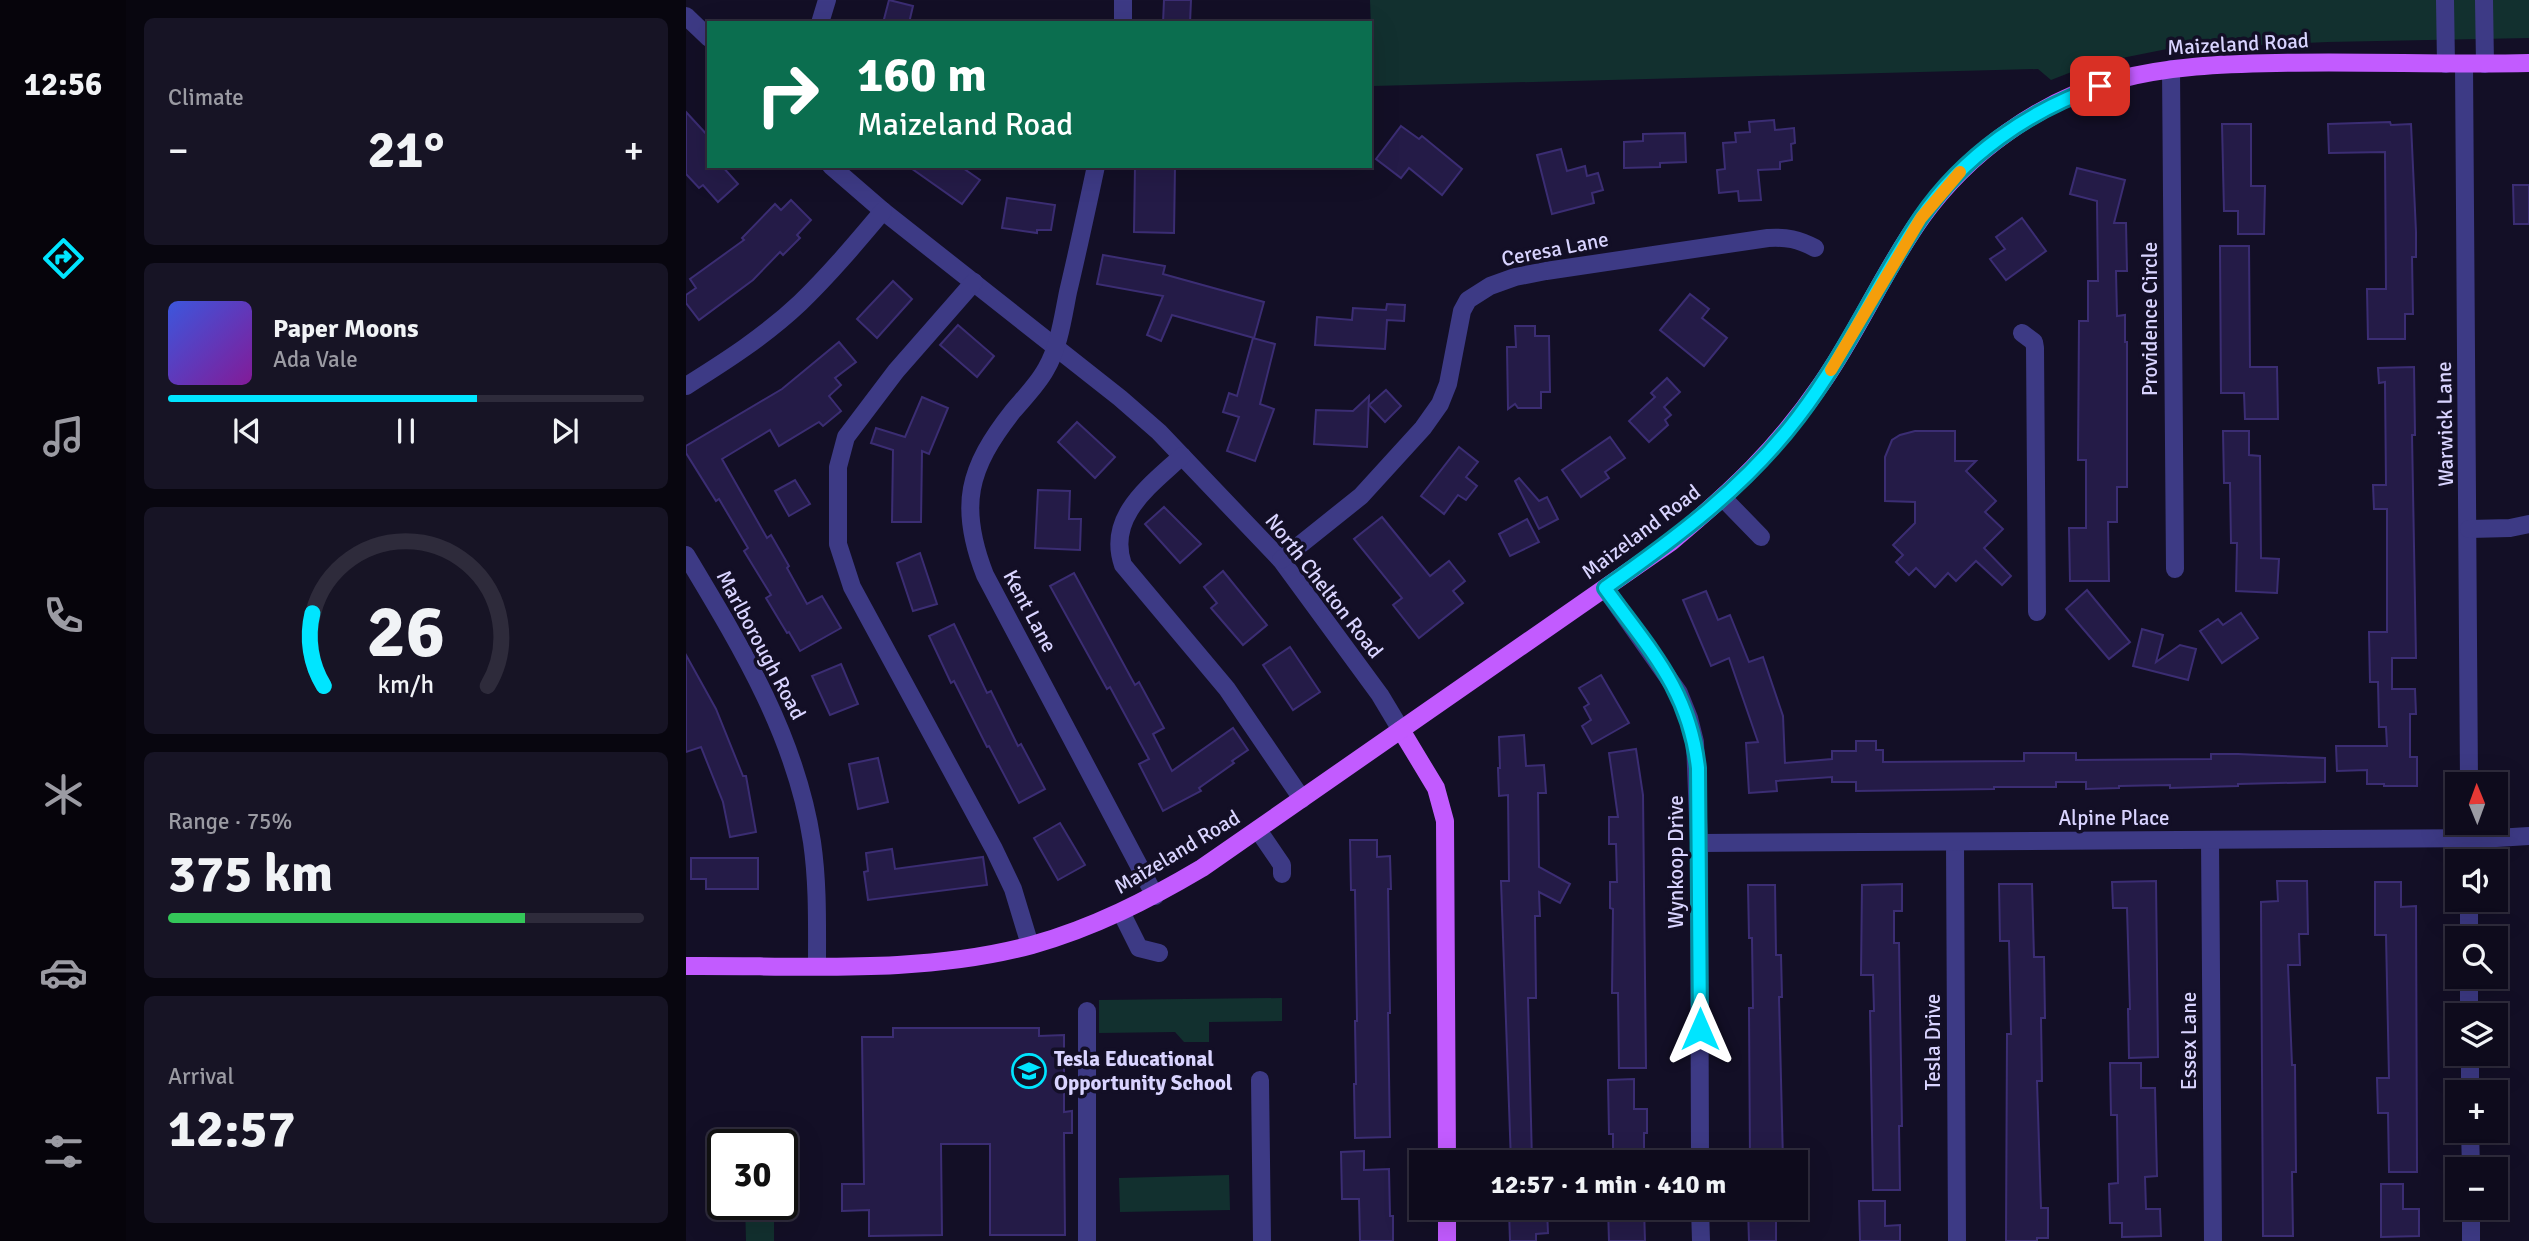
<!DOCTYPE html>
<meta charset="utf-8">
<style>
body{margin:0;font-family:Signika,sans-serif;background:#171425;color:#f1f3f6;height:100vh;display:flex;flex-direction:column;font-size:26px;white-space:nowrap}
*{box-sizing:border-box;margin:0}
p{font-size:23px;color:#9b9ba3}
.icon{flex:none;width:38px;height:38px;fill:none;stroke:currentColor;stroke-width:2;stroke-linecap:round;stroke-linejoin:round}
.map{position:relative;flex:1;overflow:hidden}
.side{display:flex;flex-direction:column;gap:18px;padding:18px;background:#08060f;width:560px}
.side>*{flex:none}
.banner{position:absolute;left:21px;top:21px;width:665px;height:147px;border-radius:0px;box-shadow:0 7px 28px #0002,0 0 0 2px #2e2b3b;background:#0b6e4f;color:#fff;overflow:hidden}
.needle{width:46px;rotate:359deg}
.buttons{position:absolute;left:1759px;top:772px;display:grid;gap:14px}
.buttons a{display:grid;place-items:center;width:63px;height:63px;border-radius:0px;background:#0e0b1c;box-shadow:0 7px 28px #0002,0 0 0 2px #2e2b3b;font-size:35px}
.speed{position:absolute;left:21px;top:1129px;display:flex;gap:14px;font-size:35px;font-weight:700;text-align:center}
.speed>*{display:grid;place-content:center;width:91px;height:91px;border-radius:50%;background:#0e0b1c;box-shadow:0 7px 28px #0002,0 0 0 2px #2e2b3b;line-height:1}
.speed .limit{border:4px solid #111;border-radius:10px;background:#fff;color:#111}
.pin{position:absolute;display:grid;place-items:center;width:60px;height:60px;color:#fff;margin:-30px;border-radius:14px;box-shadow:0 4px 10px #0006}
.me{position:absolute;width:77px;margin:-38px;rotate:0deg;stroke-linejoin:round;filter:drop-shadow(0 0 5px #0008)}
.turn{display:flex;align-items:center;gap:24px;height:147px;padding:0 35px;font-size:32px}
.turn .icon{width:91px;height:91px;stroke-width:2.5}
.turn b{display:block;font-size:49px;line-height:60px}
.big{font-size:52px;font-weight:700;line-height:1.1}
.side .card{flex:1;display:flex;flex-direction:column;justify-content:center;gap:10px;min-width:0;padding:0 24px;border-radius:10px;background:#171425}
.side .dial{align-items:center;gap:0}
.dial svg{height:182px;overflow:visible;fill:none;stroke:#2e2b3b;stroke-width:7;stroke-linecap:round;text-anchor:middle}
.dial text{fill:#f1f3f6;stroke:none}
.song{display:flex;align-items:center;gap:21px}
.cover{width:84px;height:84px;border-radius:10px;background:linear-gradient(135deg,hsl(230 70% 55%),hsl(290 70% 35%))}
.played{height:7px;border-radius:4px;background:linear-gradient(90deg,#00e5ff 65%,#2e2b3b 65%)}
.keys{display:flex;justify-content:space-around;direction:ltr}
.heat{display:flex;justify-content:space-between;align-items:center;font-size:38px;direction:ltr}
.charge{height:10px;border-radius:5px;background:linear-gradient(90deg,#34c759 75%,#2e2b3b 0)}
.trip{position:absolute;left:723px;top:1150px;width:399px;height:70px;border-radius:0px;background:#0e0b1c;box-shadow:0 7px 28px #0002,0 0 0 2px #2e2b3b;font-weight:700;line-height:70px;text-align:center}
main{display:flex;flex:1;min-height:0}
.menu{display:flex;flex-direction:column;width:126px;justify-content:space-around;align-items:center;background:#06040b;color:#9b9ba3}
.menu .icon{width:49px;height:49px}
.menu .selected{color:#00e5ff}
.menu b{font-size:32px;color:#f1f3f6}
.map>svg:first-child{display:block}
</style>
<main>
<nav class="menu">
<b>12:56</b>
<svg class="icon selected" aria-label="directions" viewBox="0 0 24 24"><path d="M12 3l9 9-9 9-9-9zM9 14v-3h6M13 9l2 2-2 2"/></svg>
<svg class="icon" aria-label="music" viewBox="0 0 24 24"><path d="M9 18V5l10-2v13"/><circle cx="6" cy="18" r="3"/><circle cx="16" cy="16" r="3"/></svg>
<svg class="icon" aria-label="phone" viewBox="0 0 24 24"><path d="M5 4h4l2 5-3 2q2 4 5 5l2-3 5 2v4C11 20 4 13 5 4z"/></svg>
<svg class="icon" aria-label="climate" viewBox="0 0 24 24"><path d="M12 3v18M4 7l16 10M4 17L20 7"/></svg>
<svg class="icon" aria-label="car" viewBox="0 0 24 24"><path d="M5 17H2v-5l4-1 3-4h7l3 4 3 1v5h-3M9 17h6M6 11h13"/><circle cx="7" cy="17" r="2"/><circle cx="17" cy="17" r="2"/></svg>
<svg class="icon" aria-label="filters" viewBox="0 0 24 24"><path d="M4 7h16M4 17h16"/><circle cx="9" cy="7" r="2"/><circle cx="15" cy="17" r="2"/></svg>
</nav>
<section class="side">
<div class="card"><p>Climate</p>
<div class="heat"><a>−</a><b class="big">21°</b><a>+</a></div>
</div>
<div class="card">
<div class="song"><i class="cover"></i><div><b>Paper Moons</b><p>Ada Vale</p></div></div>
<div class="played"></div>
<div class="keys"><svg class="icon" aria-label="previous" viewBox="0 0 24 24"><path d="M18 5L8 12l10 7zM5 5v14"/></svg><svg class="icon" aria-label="pause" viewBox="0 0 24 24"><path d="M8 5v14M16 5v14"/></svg><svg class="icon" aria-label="next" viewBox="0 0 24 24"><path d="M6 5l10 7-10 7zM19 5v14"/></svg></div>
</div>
<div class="card dial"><svg viewBox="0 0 100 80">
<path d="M14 69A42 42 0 1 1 86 69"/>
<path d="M14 69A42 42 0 0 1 9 37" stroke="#00e5ff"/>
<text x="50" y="56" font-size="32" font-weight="700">26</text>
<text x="50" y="72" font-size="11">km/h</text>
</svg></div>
<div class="card"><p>Range · 75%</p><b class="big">375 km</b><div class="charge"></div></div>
<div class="card"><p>Arrival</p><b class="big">12:57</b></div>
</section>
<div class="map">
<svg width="1843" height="1241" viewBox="0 0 1843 1241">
<rect width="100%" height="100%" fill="#130f26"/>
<g fill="#12302f">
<path d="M684,0h1159v38l-201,4 -161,7 -75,15 -41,16 -13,-11 -665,17z"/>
<path d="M596,998v23l-73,1v20h-25l-9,-10 -76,1v-33z"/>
<path d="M543,1175l1,35 -110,2 -1,-34z"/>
<path d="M59,1204h29v37h-28z"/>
</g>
<g fill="#241b47" stroke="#3b2d73" stroke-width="2">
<path d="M203,0l24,6 -4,17h-26z"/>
<path d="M478,0h27l-1,23h-27z"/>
<path d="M0,112l23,25v29h13l16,18 -20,18 -15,-17 -4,3 -13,-14z"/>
<path d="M1088,120l1,10 19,-2 1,15 -4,1 1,16 -12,2v7l-22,1 3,30 -22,1 -1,-10 -19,2 -2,-23 8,-1 -2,-26 13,-1 -1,-9 15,-1 -1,-10z"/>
<path d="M1704,122l1,3 20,-1 5,108v25h-4l1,57h-8v25h-37l-1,-50h19l-1,-137 -56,1 -1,-29z"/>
<path d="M1536,124h29v62h14l-1,48h-26v-23h-14z"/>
<path d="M715,126l18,13 3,-3 40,33 -20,26 -33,-27 -8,10 -25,-19z"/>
<path d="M999,133l1,29 -26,1v4l-36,1v-26l19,-1v-7z"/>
<path d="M875,149l6,22 18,-5 2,10 11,-3 5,17 -11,3 2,10 -42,11 -15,-59z"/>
<path d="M222,166h52l20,14 -18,24z"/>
<path d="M449,166h40l-1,67 -40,-1z"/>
<path d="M1391,168l48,12 -11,43h12l1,48h-11l1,45 8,-1v27h2v145h-10v35h-9l1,59h-39l-1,-53h17v-68h-8l1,-139h9v-40h10l-1,-80 -27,-7z"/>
<path d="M1827,185h16v39h-15z"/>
<path d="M321,198l48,7 -4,25h-14v3l-35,-5z"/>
<path d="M105,200l20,20 -14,15 3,3 -17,17 -3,-3 -27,28 -54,40 -13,-17v-8l10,-7 -6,-9 54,-39 -2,-2 33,-34 6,6z"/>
<path d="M1336,218l24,33 -40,29 -16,-21 15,-10 -9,-12z"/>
<path d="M1534,246h29l1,121h27l1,52h-33l-1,-26h-23z"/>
<path d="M417,255l62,11 -2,8 101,28 -10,36 -82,-23 -11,26 -14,-6 16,-39 -66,-12z"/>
<path d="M207,281l19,18 -35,39 -20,-19z"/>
<path d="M1004,294l19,15 -7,9 25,20 -23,28 -44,-36z"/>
<path d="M701,304l18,1 -1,16 -17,-1 -2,29 -70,-4 2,-28 35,3 1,-12 33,2z"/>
<path d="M272,325l36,31 -17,21 -37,-32z"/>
<path d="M829,326h20v10h14l1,56h-9v16h-23l-3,-4 -7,5 -1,-62h9z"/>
<path d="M567,338l22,6 -15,60 14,5 -19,52 -28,-10 12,-34 -16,-5 6,-19 8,3z"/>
<path d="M153,342l17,20 -21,16 6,7 -12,11 12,15 -18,15 -4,-4 -40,24 -9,-16 -48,29 45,79 4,-3 18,31 -2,2 20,36 15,-8 19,32 -41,23 -11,-19 -2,1 -21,-35 5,-3 -27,-44 4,-3 -29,-49 -3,2 -30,-48v-7l96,-57z"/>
<path d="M1728,367l1,68h-3l4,223h-24v31h23l1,25h-6v43h7v29h-33v-2h-17v-14l-30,1 -1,-25h51l-1,-19h-7l-1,-45h-8l-1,-50h18v-123h-13l-1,-24h13l-1,-103 -6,1 -1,-15z"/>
<path d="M981,378l13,14 -16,15 7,8 -6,5 3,5 -19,17 -20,-21 26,-24 -4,-4z"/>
<path d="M700,390l15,16 -16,16 -16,-17z"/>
<path d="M683,396l-2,51 -53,-3 2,-34 37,1z"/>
<path d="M236,397l26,11 -19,46 -7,-3 -1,71h-29l1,-72 -22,-7 5,-15 29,9z"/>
<path d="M391,422l38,35 -20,21 -37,-36z"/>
<path d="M1229,431h40v30h21l-10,10 30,30 -11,11 18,17 -19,19 27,28 -9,9 -26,-24 -20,20 -8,-8 -13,14 -19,-19 -7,7 -13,-13 7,-7 -10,-10 22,-22v-21l-30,-1v-44l7,-17 8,-5z"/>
<path d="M1537,431h26v24l11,1 1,102 18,1 -2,34 -41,-2 1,-48h-6l-1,-60h-6z"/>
<path d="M924,437l15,21 -20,14 4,6 -28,19 -19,-27z"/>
<path d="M773,447l19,15 -12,15 11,9 -11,14 -8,-5 -14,19 -23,-18z"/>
<path d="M833,478l20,23 8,-4 11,22 -19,10 -24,-48z"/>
<path d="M109,480l15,24 -21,12 -14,-25z"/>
<path d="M352,490l32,1 -1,28h12l-1,31 -45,-2z"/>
<path d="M478,507l37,37 -21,19 -35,-39z"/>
<path d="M696,517l48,59 19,-15 16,20 -12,10 10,12 -44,35 -26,-33 9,-7 -48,-59z"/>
<path d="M841,519l12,23 -29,14 -11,-22z"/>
<path d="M234,553l17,51 -24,7 -16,-48z"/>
<path d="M537,571l44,54 -24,20 -32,-37 6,-5 -13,-16z"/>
<path d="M388,573l61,112 4,-3 25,46 -11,6 19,37 61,-43 15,22 -16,11 2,2 -35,25 2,3 -38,20 -24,-47 10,-5 -39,-72 -3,2 -57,-103z"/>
<path d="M1401,590l43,52 -21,17 -43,-50z"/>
<path d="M1020,591l12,29 12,-5 19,47 14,-5 20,59 2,47 47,-4v-8h24v-10h20v9h7v12l141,-1v-8h52v7l135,-1v-5h27l87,4v24l-87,2v2l-68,2v-3l-51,1v2l-33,1v-7h-30v5h-62v2l-138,2v-9h-24v-5l-56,4 1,10 -28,2 -3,-50 12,-1 -29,-84 -18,8 -28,-66z"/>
<path d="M1555,613l17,25 -36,25 -22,-32 18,-12 5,6z"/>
<path d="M268,624l33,69 4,-2 27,55 3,-2 24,45 -26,14 -30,-57 -2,1 -33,-66 -3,2 -22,-47z"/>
<path d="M1456,629l21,6 -7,27 24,-17 16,4 -8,31 -55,-14z"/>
<path d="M604,647l30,45 -27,18 -30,-45z"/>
<path d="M0,655l30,54 27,67h3l10,56 -26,5 -7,-35 -22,-55 -15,5z"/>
<path d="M155,664l17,40 -28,11 -18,-39z"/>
<path d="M915,675l28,48 -37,21 -10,-18 9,-6 -7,-13 5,-3 -10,-16z"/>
<path d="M838,735l2,31 18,-1 2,28h-8l1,74 31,17 -10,19 -21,-11 1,24h-5l1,82h-8l4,164h-21l-10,-281h8l-1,-86 -9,1 -1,-28h2l-1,-31z"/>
<path d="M950,749l7,46 3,273h-27l-1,-75h-6l1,-84 -3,-1v-26h7l-1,-38h-7v-27h9l-9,-64z"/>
<path d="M192,758l10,44 -30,7 -9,-45z"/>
<path d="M374,823l25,42 -27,15 -24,-42z"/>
<path d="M664,840h27v17l13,-1 1,33h-3l2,124h-2l2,124 -35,1 -1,-54h2l-1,-63h2l-2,-131h-4z"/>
<path d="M206,849l3,20 88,-12 4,28 -119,15 -4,-28 4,-1 -2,-18z"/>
<path d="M5,858h67v31h-52v-10h-15z"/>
<path d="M1470,881l2,176 -29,1 -1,-49h2l-3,-101h-14l-1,-26z"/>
<path d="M1591,881h30l1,53h-9l1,31h-12l4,100h3l1,107h-4l1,64h-30l-2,-334 17,-1z"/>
<path d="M1689,882h26v25l15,-1 1,266h-28l-1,-59h-10l-1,-35h12l-3,-143h-11z"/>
<path d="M1216,884v27h-8v32h5l3,183h-3l1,64h-27l-3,-179h4l-1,-36h-12l1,-90z"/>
<path d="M1313,884h33l2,73h10l1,61h-4l1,63h-5l4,127h7v30h-11v3h-31l1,-207h4l-2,-93h-9z"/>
<path d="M1062,885h27l1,70h5l1,42h-3l4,165h-33l-1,-154h4l-1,-70h-3z"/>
<path d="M207,1028h146v8l25,-1v77l8,-1v22h-8l1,102h-75v-91h-49l1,91 -73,1v-26l-27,1v-27h22l-2,-147h31z"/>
<path d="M1424,1063h31v25h14l2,88 -12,1 1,32h14l1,27 -39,1v-14h-12l-1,-39 9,-1 -1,-68h-6z"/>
<path d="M948,1079v30h13v24h-3v29h-31v-28h-4l-1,-54z"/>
<path d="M678,1151v19l25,-1 1,47h3v25h-33l-1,-42h-17l-1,-47z"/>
<path d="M1695,1184h22v25h16v27l-38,1z"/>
<path d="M1173,1201h26v25l15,-1v16h-40z"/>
<path d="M922,1208h36l1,33h-36z"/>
<path d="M1062,1208h28v33h-27z"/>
<path d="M861,1210l1,23 -12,1v7h-26l-1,-30z"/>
</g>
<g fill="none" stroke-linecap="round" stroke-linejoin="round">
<g stroke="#3d3a85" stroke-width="18">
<path d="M437,0v23"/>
<path d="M1759,0l1,64"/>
<path d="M1798,0l1,64"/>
<path d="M0,16l23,22"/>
<path d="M134,23l7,-23"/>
<path d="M1778,64l5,720"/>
<path d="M1485,69l4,500"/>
<path d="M145,166l52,45 237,187 39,34 122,128 99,135 21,35"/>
<path d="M410,166c-9,42 -18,84 -28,126 -5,25 -9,55 -22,77 -8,15 -22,29 -33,42 -45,57 -55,95 -28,164l170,321"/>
<path d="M288,282l-78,89 -50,66 -8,30v77l14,43 142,262 19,40 17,56"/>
<path d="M1336,333l12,9 1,6 2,264"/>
<path d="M0,386c40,-25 79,-50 114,-83 30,-29 56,-60 83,-92"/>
<path d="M496,456c-31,29 -76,60 -59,109l104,124 75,110"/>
<path d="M1037,498l38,39"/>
<path d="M1783,529l41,-1 19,-4"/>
<path d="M0,555c54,90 110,181 126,287 6,41 5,82 5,123"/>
<path d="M595,560l80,-64 62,-68 17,-24 8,-20 14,-73 6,-11 22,-14 25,-9 31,-6 222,-33c19,-1 30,1 47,10"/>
<path d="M919,588l74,105 10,25 6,24 4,101 1,319"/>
<path d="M572,830l24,35v9"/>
<path d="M1524,840l3,401"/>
<path d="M1269,842l2,399"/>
<path d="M1013,843l797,-5 33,-2"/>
<path d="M1782,861v-39"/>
<path d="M1783,900v38"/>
<path d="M435,912l18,36 20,5"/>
<path d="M1783,976v39"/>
<path d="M401,1011v230"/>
<path d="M1784,1054v38"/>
<path d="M574,1080l2,161"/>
<path d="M1784,1130l1,39"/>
<path d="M1014,1208l1,33"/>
<path d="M1785,1208v33"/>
</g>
<g stroke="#c25bff" stroke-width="18">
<path d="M715,730l35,58 9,33 2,341"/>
<path d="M0,966c113,-1 236,9 346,-21 61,-17 116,-45 170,-77l469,-326c61,-51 106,-93 151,-159 37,-53 62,-113 100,-166 46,-64 117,-116 194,-137 53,-14 106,-16 160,-17 85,-2 169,2 253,0"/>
<path d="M761,1208v33"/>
</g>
</g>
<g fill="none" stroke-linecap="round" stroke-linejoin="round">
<g stroke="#0095a6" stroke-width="18">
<path id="route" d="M1014,1029l-2,-261c-9,-79 -49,-119 -93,-180 71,-50 140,-101 193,-171 48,-62 79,-134 122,-198 43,-63 109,-109 180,-133"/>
</g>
<use href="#route" stroke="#00e5ff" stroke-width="12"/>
<path stroke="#f59e0b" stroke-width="12" d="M1145,370l90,-152 39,-46"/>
</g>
<defs>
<g id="school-ring" transform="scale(1.75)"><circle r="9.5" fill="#130f26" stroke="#00e5ff" stroke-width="1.5"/><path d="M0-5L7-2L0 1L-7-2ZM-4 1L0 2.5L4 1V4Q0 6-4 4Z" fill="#00e5ff"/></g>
</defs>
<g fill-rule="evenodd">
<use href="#school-ring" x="343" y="1071"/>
</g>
<g text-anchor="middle" stroke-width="7" stroke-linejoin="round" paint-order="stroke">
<g font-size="21" fill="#d9d4ff" stroke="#130f26">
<text transform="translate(1552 44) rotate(-3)" y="7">Maizeland Road</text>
<text transform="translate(869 249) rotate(-11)" y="7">Ceresa Lane</text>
<text transform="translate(1464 319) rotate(-90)" y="7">Providence Circle</text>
<text transform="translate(1759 424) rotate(-91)" y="7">Warwick Lane</text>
<text transform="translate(955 532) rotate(-37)" y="7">Maizeland Road</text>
<text transform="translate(638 586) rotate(52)" y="7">North Chelton Road</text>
<text transform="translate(344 611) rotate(62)" y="7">Kent Lane</text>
<text transform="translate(75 645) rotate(62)" y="7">Marlborough Road</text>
<text x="1428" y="825">Alpine Place</text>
<text transform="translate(491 852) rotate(-31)" y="7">Maizeland Road</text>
<text transform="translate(990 862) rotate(-90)" y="7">Wynkoop Drive</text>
<text transform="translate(1503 1041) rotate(-90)" y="7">Essex Lane</text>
<text transform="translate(1247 1042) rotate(-90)" y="7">Tesla Drive</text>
</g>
<g font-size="21" font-weight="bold" fill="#d9d4ff" stroke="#130f26" text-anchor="start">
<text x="368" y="1066">Tesla Educational<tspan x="368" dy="24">Opportunity School</tspan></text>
</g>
</g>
</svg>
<div class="buttons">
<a><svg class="needle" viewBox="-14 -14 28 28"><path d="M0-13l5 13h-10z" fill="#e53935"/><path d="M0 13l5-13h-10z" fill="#9b9ba3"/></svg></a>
<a><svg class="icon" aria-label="sound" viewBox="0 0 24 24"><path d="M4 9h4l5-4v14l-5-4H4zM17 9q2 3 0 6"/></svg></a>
<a><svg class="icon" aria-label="search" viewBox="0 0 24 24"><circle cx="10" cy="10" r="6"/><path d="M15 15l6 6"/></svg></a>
<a><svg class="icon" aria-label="layers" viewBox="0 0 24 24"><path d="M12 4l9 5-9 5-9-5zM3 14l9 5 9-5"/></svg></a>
<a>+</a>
<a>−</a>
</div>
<div class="speed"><div class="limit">30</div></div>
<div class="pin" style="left:1414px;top:86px;background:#d93025"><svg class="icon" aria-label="arrive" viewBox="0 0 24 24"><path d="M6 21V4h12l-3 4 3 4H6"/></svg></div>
<svg class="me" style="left:1014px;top:1029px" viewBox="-20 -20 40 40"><path d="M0-17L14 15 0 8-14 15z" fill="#00e5ff" stroke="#fff" stroke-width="4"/></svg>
<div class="trip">12:57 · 1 min · 410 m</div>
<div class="banner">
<div class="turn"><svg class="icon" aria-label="right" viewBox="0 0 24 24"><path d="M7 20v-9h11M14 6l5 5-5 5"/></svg><div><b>160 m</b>Maizeland Road</div></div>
</div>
</div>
</main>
